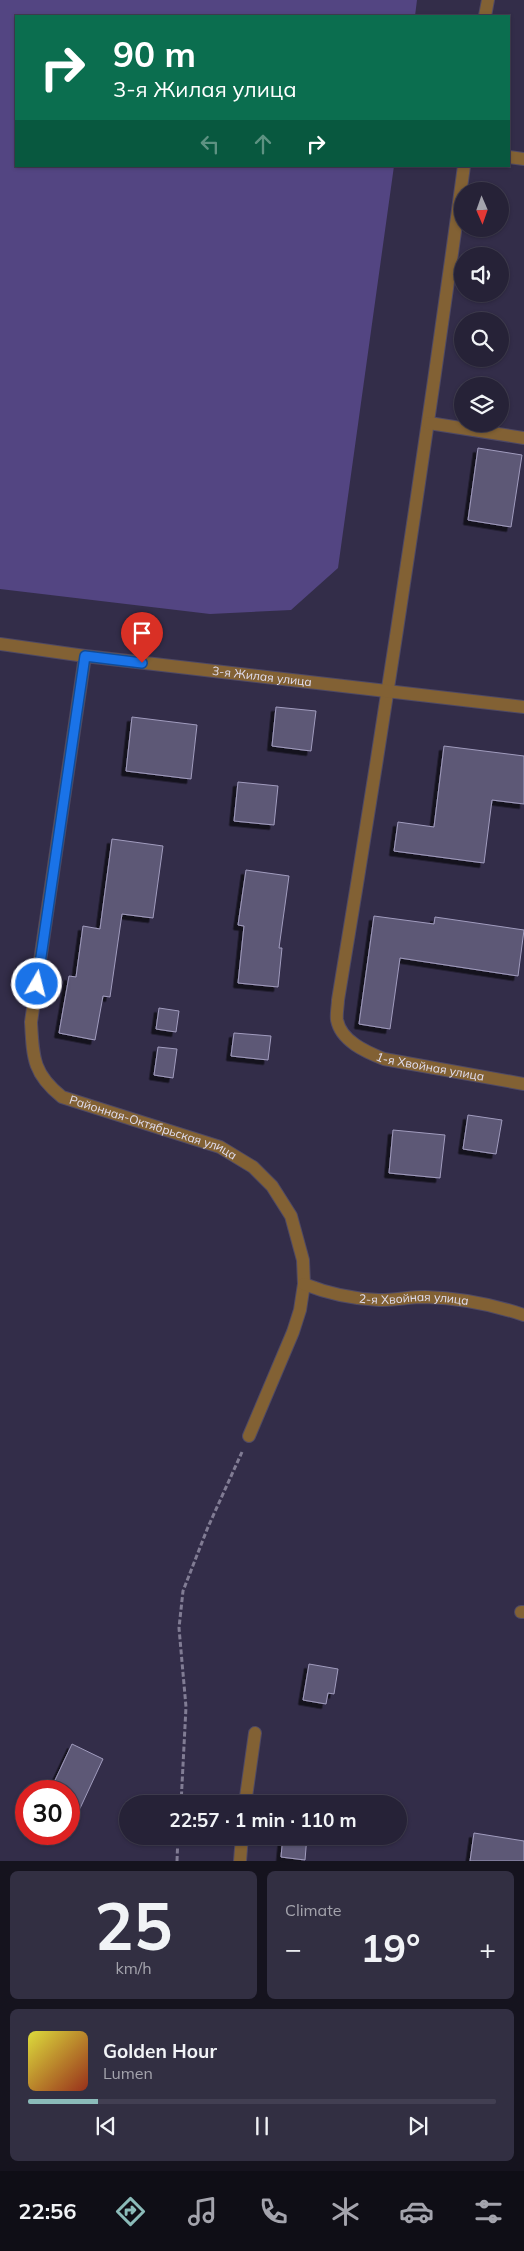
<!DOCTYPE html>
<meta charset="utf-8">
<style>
body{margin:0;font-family:Mulish,sans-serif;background:#322f42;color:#f1f3f6;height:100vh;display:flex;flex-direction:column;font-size:19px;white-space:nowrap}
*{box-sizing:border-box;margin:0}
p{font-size:16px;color:#a4a4ad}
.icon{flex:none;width:28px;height:28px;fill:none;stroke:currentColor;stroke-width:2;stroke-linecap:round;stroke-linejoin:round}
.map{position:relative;height:1861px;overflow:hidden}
.sheet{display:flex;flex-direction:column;gap:10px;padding:10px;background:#15131e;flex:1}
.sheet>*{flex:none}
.banner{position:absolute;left:15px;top:15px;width:495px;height:152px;border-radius:0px;box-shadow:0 1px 4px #0004,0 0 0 1px #423f52;background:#0b6e4f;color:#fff;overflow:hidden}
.needle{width:32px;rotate:178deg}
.tools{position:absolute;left:454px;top:182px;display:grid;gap:10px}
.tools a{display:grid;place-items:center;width:55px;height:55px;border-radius:50%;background:#262237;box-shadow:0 1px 4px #0004,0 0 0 1px #423f52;font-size:25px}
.speed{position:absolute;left:15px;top:1780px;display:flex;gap:10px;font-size:25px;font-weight:700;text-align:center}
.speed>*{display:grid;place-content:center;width:65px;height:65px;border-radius:50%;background:#262237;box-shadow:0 1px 4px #0004,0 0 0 1px #423f52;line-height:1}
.speed .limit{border:8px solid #d22;background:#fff;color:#111}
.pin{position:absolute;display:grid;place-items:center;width:42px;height:42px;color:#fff;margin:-51px -21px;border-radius:50% 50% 50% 0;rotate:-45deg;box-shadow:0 0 5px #0007}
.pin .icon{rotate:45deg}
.me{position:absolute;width:55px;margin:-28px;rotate:8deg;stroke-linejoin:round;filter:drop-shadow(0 0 4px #0008)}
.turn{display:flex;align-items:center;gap:18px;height:105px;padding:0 15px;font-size:22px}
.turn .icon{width:65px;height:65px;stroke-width:2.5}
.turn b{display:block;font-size:35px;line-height:42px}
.lanes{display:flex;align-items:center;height:48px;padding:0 15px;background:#0003;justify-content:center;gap:25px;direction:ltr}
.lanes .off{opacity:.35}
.big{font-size:38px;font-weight:700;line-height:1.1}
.sheet .card{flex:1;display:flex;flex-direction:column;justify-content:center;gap:8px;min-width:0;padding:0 18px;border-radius:8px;background:#322f42}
.sheet .dial{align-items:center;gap:0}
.dial b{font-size:65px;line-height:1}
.song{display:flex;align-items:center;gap:15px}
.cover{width:60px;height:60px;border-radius:8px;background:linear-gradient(135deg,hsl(60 70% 55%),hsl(10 70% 35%))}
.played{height:5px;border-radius:2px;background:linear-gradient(90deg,#8bbbb9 15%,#423f52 15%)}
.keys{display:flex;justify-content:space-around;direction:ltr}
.heat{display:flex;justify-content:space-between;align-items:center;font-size:28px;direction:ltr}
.sheet .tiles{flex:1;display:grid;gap:10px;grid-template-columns:1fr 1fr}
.card:last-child{grid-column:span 2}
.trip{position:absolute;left:119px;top:1795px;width:288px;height:50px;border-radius:25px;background:#262237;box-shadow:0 1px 4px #0004,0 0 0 1px #423f52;font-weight:700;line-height:50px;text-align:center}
.tab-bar{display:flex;height:80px;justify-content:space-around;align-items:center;background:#0f0e16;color:#a4a4ad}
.tab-bar .icon{width:35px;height:35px}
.tab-bar .selected{color:#8bbbb9}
.tab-bar b{font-size:22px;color:#f1f3f6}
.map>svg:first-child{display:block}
</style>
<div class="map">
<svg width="524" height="1861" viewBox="0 0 524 1861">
<defs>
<filter id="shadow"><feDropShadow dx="-4.5" dy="4.5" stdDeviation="0" flood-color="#0009"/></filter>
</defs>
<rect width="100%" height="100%" fill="#332d49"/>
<path fill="#534582" d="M0,0h417l-2,16h-399v150h378l-56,402 -47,42 -81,4 -210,-25z"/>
<g fill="#5d5876" stroke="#a19cbe" filter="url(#shadow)">
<path d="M478,448l44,7 -11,72 -43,-7z"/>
<path d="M276,707l40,4 -5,40 -39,-5z"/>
<path d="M132,717l65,8 -6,54 -65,-8z"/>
<path d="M444,746l80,10v48l-32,-4 -8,63 -90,-12 4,-29 36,5z"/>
<path d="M238,782l40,4 -4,39 -40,-4z"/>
<path d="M112,839l51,7 -10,72 -31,-4 -12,83 -7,-1 -8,44 -36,-7 10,-57 7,1 7,-51 17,3z"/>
<path d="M246,870l43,6 -10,72h3l-4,39 -40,-4 6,-57 -6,-1z"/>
<path d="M374,916l60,8 1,-7 89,13 -6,46 -118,-18 -10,71 -31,-5z"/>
<path d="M159,1008l20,3 -3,21 -20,-3z"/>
<path d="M234,1033l37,3 -3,24 -37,-4z"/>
<path d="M158,1047l19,2 -4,29 -19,-3z"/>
<path d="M468,1115l34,5 -6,34 -33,-5z"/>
<path d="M393,1130l52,5 -5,43 -51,-5z"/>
<path d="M309,1664l29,5 -4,25 -6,-1 -2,11 -23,-4z"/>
<path d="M72,1744l31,15 -34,73v-41h-19z"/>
<path d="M474,1833l50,8v20h-54z"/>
<path d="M283,1836h24l-2,24 -24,-3z"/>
</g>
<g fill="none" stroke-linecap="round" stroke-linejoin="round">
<g stroke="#4f4964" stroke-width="14">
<g id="minor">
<path d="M485,16l3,-16"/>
<path d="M509,157l15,2"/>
<path id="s1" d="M464,166c-38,279 -80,557 -126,834 0,6 -2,14 -1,20 4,21 29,32 47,39l140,25"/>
<path d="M429,423l95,15"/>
<path id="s2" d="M0,644l85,12 439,51"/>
<path id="s3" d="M85,656l-54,366c2,36 2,52 31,75l158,50 33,20 19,19 19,30 12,44 1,24 -4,26 -7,22 -44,104"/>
<path id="s4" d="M304,1284c25,10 48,15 75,16 16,0 31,-3 46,-3 35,1 66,7 99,18"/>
<path d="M521,1612h3"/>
<path d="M245,1804l10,-71"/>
<path d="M240,1861l2,-25"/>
</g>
</g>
<g stroke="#817c94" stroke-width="3" stroke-dasharray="5 2.5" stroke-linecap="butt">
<path d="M181,1804l5,-97 -7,-79 4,-37 25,-64 34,-75"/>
<path d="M177,1861l1,-25"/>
</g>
<use href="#minor" stroke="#826134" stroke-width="12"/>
</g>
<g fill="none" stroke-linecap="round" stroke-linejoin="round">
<g stroke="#114b97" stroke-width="12">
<path id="route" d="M37,984l48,-328 57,7"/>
</g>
<use href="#route" stroke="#1a73e8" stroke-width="9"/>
</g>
<g text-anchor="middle" stroke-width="5" stroke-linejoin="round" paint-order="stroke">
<g font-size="12" fill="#e1def0" stroke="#332d49">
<text dy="4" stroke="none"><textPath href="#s2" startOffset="264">3-я Жилая улица</textPath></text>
<text dy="4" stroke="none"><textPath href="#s1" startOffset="974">1-я Хвойная улица</textPath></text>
<text dy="4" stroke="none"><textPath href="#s3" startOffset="551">Районная-Октябрьская улица</textPath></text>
<text dy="4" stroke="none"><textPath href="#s4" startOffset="112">2-я Хвойная улица</textPath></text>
</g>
</g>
</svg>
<div class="tools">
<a><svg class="needle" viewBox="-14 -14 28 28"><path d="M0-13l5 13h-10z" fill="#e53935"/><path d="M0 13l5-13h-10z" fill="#a4a4ad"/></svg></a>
<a><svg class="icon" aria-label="sound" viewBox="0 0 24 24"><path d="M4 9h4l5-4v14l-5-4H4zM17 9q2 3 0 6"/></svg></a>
<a><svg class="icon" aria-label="search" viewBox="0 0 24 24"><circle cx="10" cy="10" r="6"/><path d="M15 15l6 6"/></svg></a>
<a><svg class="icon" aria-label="layers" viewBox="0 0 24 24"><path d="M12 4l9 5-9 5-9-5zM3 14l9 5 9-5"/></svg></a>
</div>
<div class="speed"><div class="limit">30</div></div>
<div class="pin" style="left:142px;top:663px;background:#d93025"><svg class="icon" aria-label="arrive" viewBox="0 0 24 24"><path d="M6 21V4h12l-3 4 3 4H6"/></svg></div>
<svg class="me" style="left:37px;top:984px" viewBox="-20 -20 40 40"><circle r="17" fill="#1a73e8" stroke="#fff" stroke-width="3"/><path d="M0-11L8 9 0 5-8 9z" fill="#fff"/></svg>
<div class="trip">22:57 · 1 min · 110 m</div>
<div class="banner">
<div class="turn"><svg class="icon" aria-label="right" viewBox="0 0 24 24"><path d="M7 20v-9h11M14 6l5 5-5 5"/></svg><div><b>90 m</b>3-я Жилая улица</div></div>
<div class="lanes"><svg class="icon off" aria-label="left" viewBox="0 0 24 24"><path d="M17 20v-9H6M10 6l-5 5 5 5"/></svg><svg class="icon off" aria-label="ahead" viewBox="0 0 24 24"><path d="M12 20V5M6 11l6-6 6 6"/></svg><svg class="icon" aria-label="right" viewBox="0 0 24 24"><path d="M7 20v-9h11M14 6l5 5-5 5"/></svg></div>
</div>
</div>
<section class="sheet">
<div class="tiles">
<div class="card dial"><b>25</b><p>km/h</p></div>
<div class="card"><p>Climate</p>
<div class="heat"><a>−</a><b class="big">19°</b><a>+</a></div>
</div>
<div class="card">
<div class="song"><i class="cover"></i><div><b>Golden Hour</b><p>Lumen</p></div></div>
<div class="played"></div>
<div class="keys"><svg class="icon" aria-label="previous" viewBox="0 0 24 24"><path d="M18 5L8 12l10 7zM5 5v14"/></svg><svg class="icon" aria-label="pause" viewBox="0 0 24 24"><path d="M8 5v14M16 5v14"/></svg><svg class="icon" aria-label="next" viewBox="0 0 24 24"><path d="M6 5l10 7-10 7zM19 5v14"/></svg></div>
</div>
</div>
</section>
<nav class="tab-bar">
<b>22:56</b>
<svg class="icon selected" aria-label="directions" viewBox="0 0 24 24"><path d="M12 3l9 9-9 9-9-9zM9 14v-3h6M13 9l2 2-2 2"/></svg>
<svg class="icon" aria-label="music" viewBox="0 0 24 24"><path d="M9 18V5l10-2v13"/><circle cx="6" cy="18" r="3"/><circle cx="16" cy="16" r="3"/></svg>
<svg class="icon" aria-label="phone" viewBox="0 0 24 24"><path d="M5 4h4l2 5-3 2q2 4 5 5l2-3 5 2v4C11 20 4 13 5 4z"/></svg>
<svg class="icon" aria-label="climate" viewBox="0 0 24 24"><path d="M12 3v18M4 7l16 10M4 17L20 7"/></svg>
<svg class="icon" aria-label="car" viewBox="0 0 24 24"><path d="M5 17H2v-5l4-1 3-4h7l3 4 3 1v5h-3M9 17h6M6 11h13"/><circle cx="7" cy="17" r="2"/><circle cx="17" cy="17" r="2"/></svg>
<svg class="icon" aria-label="filters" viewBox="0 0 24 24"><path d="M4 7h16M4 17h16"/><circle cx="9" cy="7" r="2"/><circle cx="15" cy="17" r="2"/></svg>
</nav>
